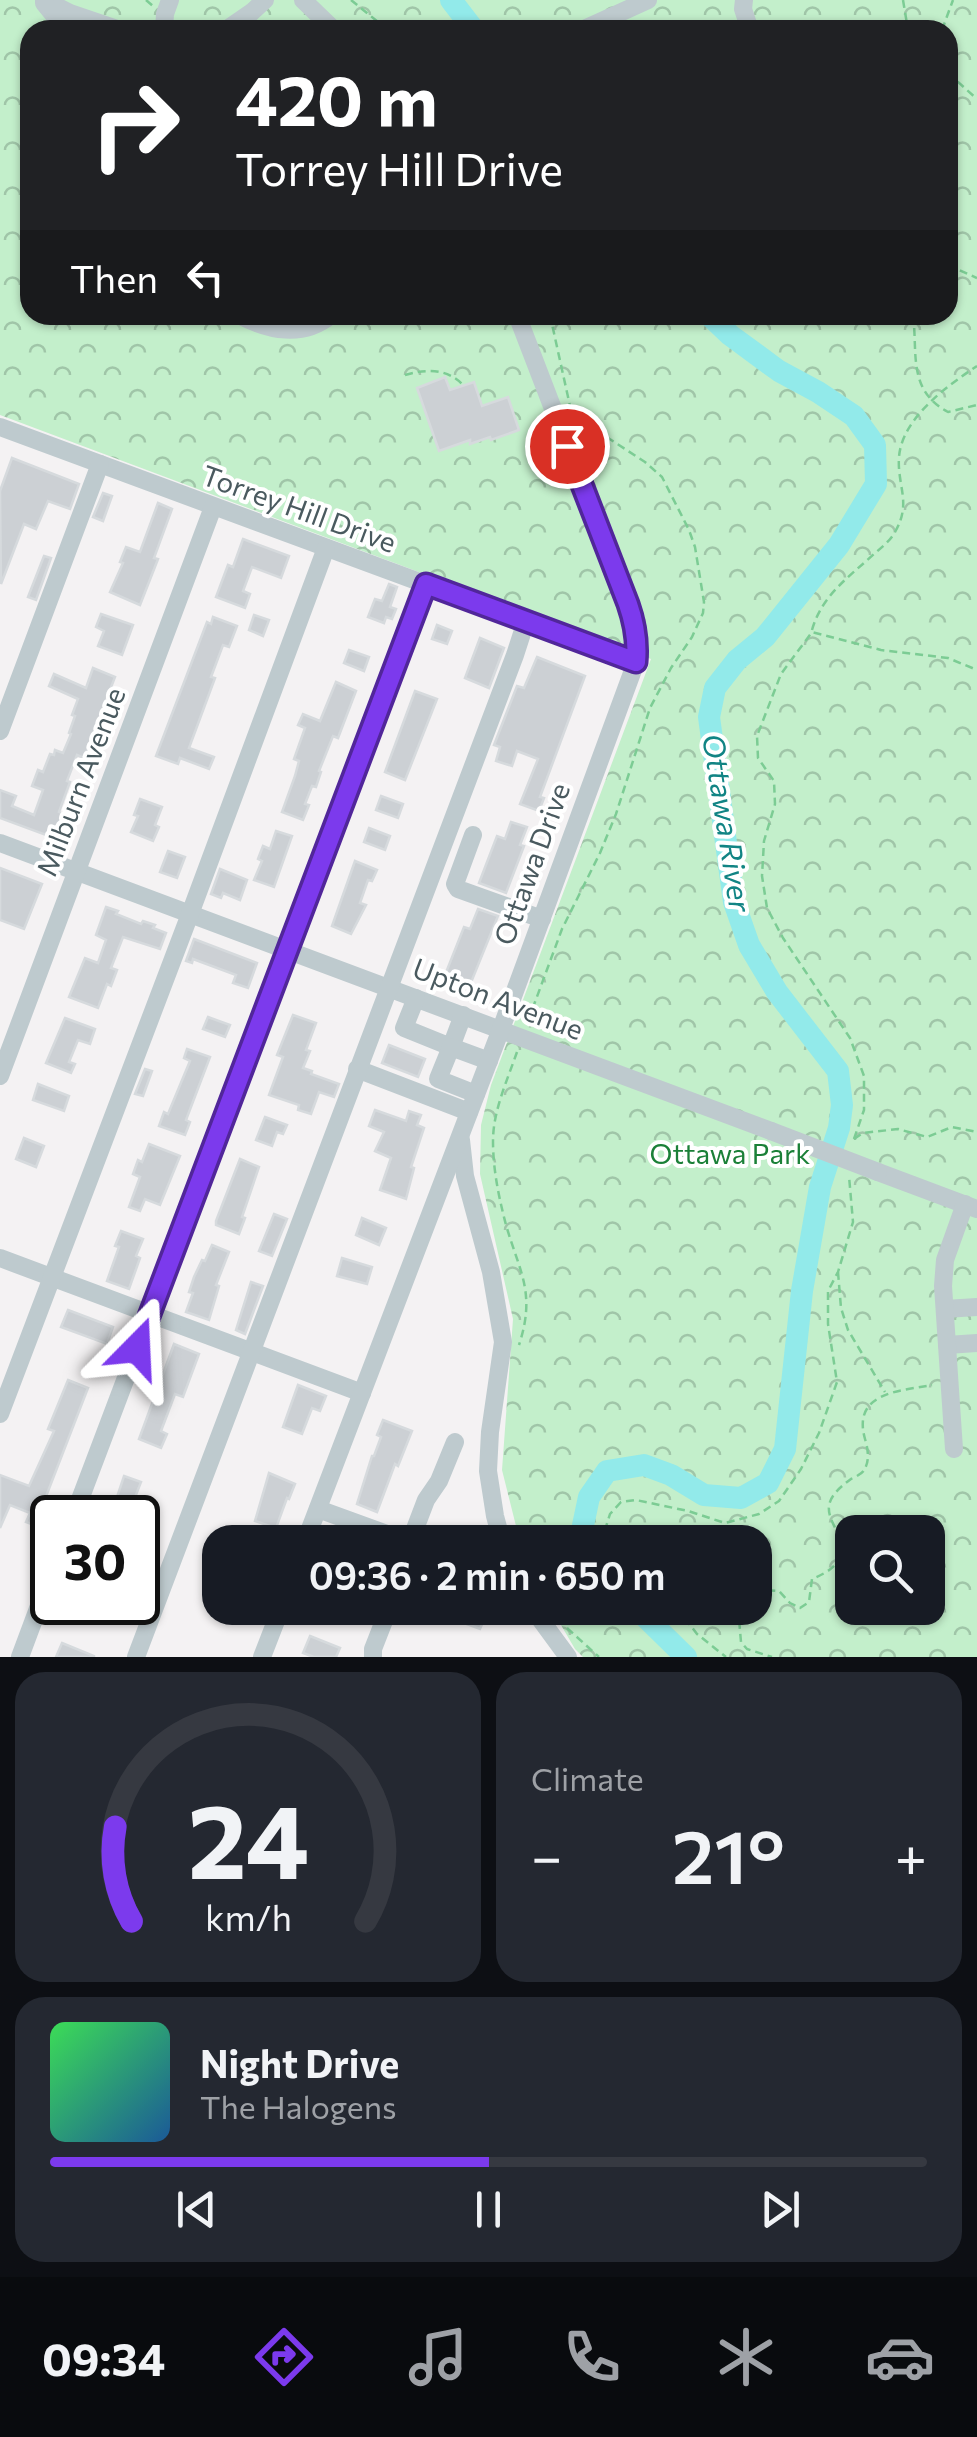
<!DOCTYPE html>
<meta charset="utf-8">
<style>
body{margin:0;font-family:Commissioner,sans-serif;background:#242831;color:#f1f3f6;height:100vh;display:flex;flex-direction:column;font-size:38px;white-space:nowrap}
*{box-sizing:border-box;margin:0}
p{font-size:32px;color:#9ea1a6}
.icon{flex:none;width:55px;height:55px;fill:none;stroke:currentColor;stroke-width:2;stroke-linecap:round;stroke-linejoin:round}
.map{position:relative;height:1657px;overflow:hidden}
.sheet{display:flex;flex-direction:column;gap:15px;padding:15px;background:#0d0f14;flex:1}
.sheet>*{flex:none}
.hud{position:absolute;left:20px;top:20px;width:938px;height:305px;border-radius:30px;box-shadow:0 2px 8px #0004;background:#202124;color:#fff;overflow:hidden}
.fabs{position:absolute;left:835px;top:1515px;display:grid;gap:20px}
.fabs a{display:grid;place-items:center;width:110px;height:110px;border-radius:20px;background:#171b24;box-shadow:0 2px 8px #0004;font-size:50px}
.speed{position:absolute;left:30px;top:1495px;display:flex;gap:20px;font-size:50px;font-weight:700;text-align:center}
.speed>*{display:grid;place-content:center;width:130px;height:130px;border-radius:50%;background:#171b24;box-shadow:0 2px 8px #0004;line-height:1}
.speed .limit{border:5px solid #111;border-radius:15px;background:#fff;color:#111}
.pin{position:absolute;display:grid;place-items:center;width:85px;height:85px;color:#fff;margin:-42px;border:5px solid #fff;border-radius:50%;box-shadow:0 2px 10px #0007}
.me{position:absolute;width:110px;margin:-55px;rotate:21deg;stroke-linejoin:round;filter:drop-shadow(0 0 8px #0008)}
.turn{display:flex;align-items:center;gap:35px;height:210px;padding:0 50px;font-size:45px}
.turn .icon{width:130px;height:130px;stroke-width:2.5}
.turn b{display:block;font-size:70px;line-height:85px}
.then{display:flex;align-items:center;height:95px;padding:0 50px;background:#0003;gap:20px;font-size:38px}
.big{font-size:75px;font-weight:600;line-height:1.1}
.sheet .widget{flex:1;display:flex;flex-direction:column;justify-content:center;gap:15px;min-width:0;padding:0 35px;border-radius:30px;background:#242831}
.sheet .dial{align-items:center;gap:0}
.dial svg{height:260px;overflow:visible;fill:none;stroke:#363941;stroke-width:7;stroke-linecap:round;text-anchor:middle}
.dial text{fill:#f1f3f6;stroke:none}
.song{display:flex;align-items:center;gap:30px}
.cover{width:120px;height:120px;border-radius:15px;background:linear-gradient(135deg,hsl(130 70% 55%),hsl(210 70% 35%))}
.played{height:10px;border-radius:5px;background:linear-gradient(90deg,#7c3aed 50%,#363941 50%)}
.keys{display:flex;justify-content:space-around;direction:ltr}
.heat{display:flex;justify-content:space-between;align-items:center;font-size:55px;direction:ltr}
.sheet .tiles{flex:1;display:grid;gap:15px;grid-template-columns:1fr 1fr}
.widget:last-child{grid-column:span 2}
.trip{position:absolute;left:202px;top:1525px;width:570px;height:100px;border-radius:30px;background:#171b24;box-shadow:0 2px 8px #0004;font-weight:600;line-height:100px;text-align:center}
.menu{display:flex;height:160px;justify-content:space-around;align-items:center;background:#090b0e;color:#9ea1a6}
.menu .icon{width:70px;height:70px}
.menu .active{color:#7c3aed}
.menu b{font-size:45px;color:#f1f3f6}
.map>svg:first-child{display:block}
</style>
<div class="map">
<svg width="977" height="1657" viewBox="0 0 977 1657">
<defs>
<pattern id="forest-crowns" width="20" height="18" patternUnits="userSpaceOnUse" patternTransform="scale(2.5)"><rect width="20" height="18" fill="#c3efcb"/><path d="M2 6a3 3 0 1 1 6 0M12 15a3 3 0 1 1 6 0" fill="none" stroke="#a0c5a8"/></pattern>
</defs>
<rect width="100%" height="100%" fill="#f4f2f3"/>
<path fill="url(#forest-crowns)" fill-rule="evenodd" d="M0,0h977v1657h-394l-8,-8 -24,-41h204v-66h-235l-18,-72 11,-151 -33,-145 1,-49 10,-40 160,-426 -651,-244zM30,30h918v285h-918zM852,1532h76v76h-76z"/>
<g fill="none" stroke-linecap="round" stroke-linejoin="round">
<g stroke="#92eaea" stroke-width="22">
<path d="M451,0l23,30"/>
<path d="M585,1542l-4,-7 8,-38 18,-26 37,-6 27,10 33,20 37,3 27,-15 17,-34 17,-158 18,-104 19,-59 3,-23 -4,-34 -61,-79 -28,-47 -15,-43 -25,-185 6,-29 22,-28 28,-23 74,-92 37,-61 -1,-39 -21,-29 -36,-24 -39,-21 -49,-36 -21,-20"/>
<path d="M636,1608l50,49"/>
</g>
</g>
<g fill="#ccd0d4" stroke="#d6dadd" stroke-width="2.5">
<path d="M445,377l5,13 24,-8 8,24 26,-9 11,33 -28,10 -1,-3 -20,7v-4l-31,11 -22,-63z"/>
<path d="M12,458l67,26 -9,25 -22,-8 -12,28 -12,-5 -23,60 -1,-93z"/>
<path d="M103,493l9,3 -9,25 -10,-4z"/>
<path d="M158,503l14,6 -18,49 4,1 -18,46 -30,-13 13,-29 -3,-1 6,-15 14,5z"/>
<path d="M243,539l46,17 -8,22 -29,-11 -9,24 7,3 -5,14 -29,-11 12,-32 5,2z"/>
<path d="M44,556l7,2 -15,42 -8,-3z"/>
<path d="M389,584l8,3 -7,20 6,2 -4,10 -6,-2 -2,6 -16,-6 7,-18 7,2z"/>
<path d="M101,614l32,11 -11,30 -24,-9 6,-15 -8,-4z"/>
<path d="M254,615l15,5 -6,16 -14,-6z"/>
<path d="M213,617l24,9 -8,21 -6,-2 -12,32 4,1 -26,70 25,9 -5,12 -29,-11 -2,6 -22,-8 51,-134 4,2z"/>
<path d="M437,625l15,6 -5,13 -15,-5z"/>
<path d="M480,638l24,10 -15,40 -24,-10z"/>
<path d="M349,650l20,7 -5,14 -20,-8z"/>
<path d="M537,657l48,19 -45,121 4,1 -5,13 -19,-7 18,-45 -21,-8 -5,15 -16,-5 4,-14 -6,-2 23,-59 7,2z"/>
<path d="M93,668l22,9 -31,81 -7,-3 -10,26 3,1 -11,30 4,2 -9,24 -54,-20v-28l16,6 -4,10 22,9 9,-25 -11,-4 6,-16 5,2 7,-18 4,1 1,-5 8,3 8,-19 -2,-1 6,-17 -3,-1 6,-16 -29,-13 5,-12 32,14z"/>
<path d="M336,682l20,9 -18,47 -5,-2 -14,35 2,1 -5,15 -4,-1 -7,18 4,1 -6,15 -21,-8 13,-36 4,-15 -5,-2 11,-31 -7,-3 5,-11 17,7z"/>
<path d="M415,691l22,8 -32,81 -20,-8z"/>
<path d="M381,796l22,8 -5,14 -22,-8z"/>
<path d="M140,799l22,8 -7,18 4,2 -6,14 -22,-9 7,-16 -4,-1z"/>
<path d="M511,822l16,5 -7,18 4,1 -18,47 -27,-10 18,-47 8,3z"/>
<path d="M369,828l21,8 -5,14 -21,-8z"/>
<path d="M276,831l16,5 -18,51 -20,-7 8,-19 -4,-2 5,-13 7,3z"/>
<path d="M168,851l17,6 -8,21 -17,-6z"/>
<path d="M355,861l22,9 -5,11 -4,-1 -8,23 6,2 -15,29 -19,-8z"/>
<path d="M0,868l42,16 -18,45 -24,-9z"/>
<path d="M220,869l27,11 -7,20 -17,-7 -2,5 -10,-4z"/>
<path d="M106,907l12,4 -2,3 25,10 2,-3 12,4 -2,3 13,5 -6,16 -37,-12 -12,31 6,2 -6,16 -4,-2 -9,24 -29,-11 16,-39 13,5 8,-23 -10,-5z"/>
<path d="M478,909l20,7 -28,69 -25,-10 19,-48 6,2z"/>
<path d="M194,939l63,24 -9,25 -15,-5 3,-8 -43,-16 -1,4 -6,-2z"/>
<path d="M293,1015l23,8 -10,27 4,1 -7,17 9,3 -1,3 28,10 -5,13 -15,-5 -8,22 -13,-4 1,-5 -30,-10 14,-38 -6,-2z"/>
<path d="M208,1017l22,8 -5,12 -22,-8z"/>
<path d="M65,1018l30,11 -5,15 -12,-4 -9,22 6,2 -4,9 -25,-10z"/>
<path d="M389,1045l36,14 -7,18 -36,-14z"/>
<path d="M187,1049l23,8 -24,63 4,2 -5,13 -26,-9 5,-14 4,2 22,-53 -6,-3z"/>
<path d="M145,1069l7,2 -9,25 -8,-2z"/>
<path d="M38,1084l31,12 -5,15 -31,-11z"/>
<path d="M375,1110l31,11 3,-10 12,4 -4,10 7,3 -13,39 3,1 -8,31 -26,-9 11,-32 -16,-7 9,-19 -15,-6z"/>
<path d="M265,1117l22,8 -4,9 -6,-2 -5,14 -16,-6z"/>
<path d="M24,1138l20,8 -8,21 -20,-8z"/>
<path d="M149,1144l31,12 -20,49 -15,-6 -5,12 -11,-4 11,-30 -7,-3 5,-14 4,2z"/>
<path d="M240,1159l19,8 -17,50 3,1 -6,16 -23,-9v-4z"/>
<path d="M274,1214l13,5 -15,37 -13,-5z"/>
<path d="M362,1218l24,10 -7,17 -23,-10z"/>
<path d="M121,1231l22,8 -7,17 4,2 -11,31 -22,-8 12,-34 -4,-1z"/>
<path d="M212,1245l17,7 -13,33 3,1 -10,34 -23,-8 7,-19 -4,-1 5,-15 8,-17 3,1z"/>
<path d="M342,1258l30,9 -5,17 -30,-8z"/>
<path d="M251,1282l12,4 -18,48 -9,-4z"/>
<path d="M68,1310l45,17 -6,17 -46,-17z"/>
<path d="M174,1344l25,10 -16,43 -8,-3 -14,37 6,3 -6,14 -22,-9z"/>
<path d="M68,1380l20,8 -48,124h2l-5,14 -11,-4 4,-9 -20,-8 -10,23v-53l29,11 25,-55 -6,-2z"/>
<path d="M298,1385l28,11 -6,15 -8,-3 -10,26 -19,-7z"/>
<path d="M383,1420l29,11 -14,35 -3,-2 -18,48 -20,-8 15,-48h2l7,-19 -4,-2z"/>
<path d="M269,1473l26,11 -6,15 -2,-1 -11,30 -21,-7z"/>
<path d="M124,1476l17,6 -14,36h-17z"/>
<path d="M471,1608h18l-9,21 -16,-6z"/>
<path d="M310,1636l30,12 -4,9h-22l-11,-4z"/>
<path d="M62,1643l32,13v1h-38z"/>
</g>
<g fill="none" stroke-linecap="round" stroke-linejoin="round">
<g stroke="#7ccc94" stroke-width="2.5" stroke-dasharray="8 5" stroke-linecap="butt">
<path d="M146,0l7,6"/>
<path d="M351,0l37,30"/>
<path d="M903,0l5,30"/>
<path d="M942,30l11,-30"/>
<path d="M948,73l29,26"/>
<path d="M948,265l29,13"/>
<path d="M913,315c5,38 -6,75 35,97l29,-7"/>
<path d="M405,375c21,-6 42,-7 58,10"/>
<path d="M812,630c10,-35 36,-52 62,-76 8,-7 16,-13 21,-22 17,-29 2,-46 4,-75 3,-39 48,-71 78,-91"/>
<path d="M535,1007l8,7 2,16"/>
<path d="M528,1021l34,-92 38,-76 16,-39 34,-106 21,-40 21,-31 11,-24 1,-11 -9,-55 -6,-17 -27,-53 -17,-15 -63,-41 -12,-15 -20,-91"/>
<path d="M517,1052c-10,29 -24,59 -24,89 0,29 6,57 13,84 14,48 30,68 13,120"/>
<path d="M854,1139l10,-29v-34l-14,-38 -67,-100 -16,-30 -5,-32 2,-35 11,-37 -1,-23 -16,-23 -1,-22 24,-62 31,-42 69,18 67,8 29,12"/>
<path d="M854,1139l9,-6 35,-4 29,8 25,-10 25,5"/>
<path d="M838,1272l3,36 7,22 37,62"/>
<path d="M612,1542l-7,-12 5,-16 11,-12 15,-2 52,11 37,12 34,-9 20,-13 22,-32 18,-36 18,-51 -9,-58v-33l10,-19 15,-50 -4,-46"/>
<path d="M755,1593l6,-3 18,1 11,12 10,5 9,-6 3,-23c19,-8 27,-14 33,-34 -18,-31 -27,-42 6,-66 3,-1 12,-6 13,-9 6,-9 4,-21 1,-31 -13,-46 33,-48 67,-54"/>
<path d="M677,1608l20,26 29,23"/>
<path d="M738,1608l3,34 6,7 25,8"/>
<path d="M567,1628l32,29"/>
</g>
<g stroke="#becace" stroke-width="18">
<path d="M44,0l26,13 50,17"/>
<path d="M303,0l31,30"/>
<path d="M744,0l-1,9 7,21"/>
<path d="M44,3l22,27"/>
<path d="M164,30l1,-16 5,-14"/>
<path d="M226,30l26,-18 13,-12"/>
<path d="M582,30l66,-30"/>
<path d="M239,315c30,16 64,23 92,0"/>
<path d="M0,427l636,235"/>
<path d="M0,731l100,-267"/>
<path d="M473,835l-18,49 3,5 84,30"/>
<path d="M0,843l771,288"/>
<path d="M416,998l-12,30 47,19 12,-32"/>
<path d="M357,1069l112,43"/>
<path d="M0,1076l213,-569"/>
<path d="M476,1094l-38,-15 13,-32 38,14"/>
<path d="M461,1140l4,36 26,96 12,70 -13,90 -2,39 7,45 7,26"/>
<path d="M878,1172l99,37"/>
<path d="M0,1258l362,135"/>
<path d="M945,1309l32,-2"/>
<path d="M947,1345l30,-2"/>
<path d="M0,1414l190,-500 136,-366"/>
<path d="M954,1449l-11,-163 2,-26 20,-56"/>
<path d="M318,1509l91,33"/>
<path d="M73,1518l353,-934"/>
<path d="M305,1542l196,-513 135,-367c2,-21 -1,-38 -8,-58l-111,-289"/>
<path d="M410,1542l16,-42 13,-19 16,-39"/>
<path d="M532,1608l36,49"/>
<path d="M20,1657l32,-86"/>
<path d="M136,1657l379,-1002 11,-34"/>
<path d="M262,1657l19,-49"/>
<path d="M373,1657v-8l16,-41"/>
</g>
<path stroke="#becace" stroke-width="18" d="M771,1131l107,41"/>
</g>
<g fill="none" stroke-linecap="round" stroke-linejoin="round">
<g stroke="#51269a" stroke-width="25">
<path id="route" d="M137,1348l289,-764 210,78c2,-21 -1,-38 -8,-58l-61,-158"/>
</g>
<use href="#route" stroke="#7c3aed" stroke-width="18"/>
</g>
<g text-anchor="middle" stroke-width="8" stroke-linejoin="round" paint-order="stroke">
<g font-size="28" fill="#4a5a5f" stroke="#fff">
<text transform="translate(299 509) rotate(20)" y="10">Torrey Hill Drive</text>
<text transform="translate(81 782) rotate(-69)" y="10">Milburn Avenue</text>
<text transform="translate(532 864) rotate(-70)" y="10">Ottawa Drive</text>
<text transform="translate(498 999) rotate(21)" y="10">Upton Avenue</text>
</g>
<g font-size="28" fill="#1b8038" stroke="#fff">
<text x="730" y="1164">Ottawa Park</text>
</g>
<g font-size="30" font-style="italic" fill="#118484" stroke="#fff">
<text transform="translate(726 823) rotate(81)" y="10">Ottawa River</text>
</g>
</g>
</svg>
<div class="fabs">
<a><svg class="icon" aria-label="search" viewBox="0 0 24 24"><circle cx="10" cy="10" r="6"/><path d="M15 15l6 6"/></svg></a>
</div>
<div class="speed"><div class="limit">30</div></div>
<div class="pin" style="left:567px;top:446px;background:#d93025"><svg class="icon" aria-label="arrive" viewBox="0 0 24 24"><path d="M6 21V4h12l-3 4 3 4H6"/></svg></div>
<svg class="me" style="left:137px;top:1348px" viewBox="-20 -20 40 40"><path d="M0-17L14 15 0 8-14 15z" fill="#7c3aed" stroke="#fff" stroke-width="4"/></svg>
<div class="trip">09:36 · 2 min · 650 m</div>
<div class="hud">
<div class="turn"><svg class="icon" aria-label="right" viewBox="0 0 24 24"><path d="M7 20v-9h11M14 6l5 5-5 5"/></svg><div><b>420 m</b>Torrey Hill Drive</div></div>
<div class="then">Then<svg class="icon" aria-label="left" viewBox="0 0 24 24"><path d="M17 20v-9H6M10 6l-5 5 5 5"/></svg></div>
</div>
</div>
<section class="sheet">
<div class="tiles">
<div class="widget dial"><svg viewBox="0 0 100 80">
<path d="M14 69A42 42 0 1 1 86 69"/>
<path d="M14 69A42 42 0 0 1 9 40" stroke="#7c3aed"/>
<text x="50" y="56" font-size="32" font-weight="700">24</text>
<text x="50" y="72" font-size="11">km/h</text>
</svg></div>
<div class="widget"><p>Climate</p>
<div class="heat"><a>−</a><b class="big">21°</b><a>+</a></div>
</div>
<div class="widget">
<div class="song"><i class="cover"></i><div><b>Night Drive</b><p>The Halogens</p></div></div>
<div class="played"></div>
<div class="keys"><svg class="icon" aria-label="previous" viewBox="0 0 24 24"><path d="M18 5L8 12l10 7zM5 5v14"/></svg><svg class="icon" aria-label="pause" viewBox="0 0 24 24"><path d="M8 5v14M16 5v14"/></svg><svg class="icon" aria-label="next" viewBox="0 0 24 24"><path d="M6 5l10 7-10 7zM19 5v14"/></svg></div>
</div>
</div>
</section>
<nav class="menu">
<b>09:34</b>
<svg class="icon active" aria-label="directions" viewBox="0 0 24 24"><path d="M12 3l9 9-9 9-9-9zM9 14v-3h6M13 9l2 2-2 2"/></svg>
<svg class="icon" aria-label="music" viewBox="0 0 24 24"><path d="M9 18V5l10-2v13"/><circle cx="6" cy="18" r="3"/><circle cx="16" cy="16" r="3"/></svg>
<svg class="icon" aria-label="phone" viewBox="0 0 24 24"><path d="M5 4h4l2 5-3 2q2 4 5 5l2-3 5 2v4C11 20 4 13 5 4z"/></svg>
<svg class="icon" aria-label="climate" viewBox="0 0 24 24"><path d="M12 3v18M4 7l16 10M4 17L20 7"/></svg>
<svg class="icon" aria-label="car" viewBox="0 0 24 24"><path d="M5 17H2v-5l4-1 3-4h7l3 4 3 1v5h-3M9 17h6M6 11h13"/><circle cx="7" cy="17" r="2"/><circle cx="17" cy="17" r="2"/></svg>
</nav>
